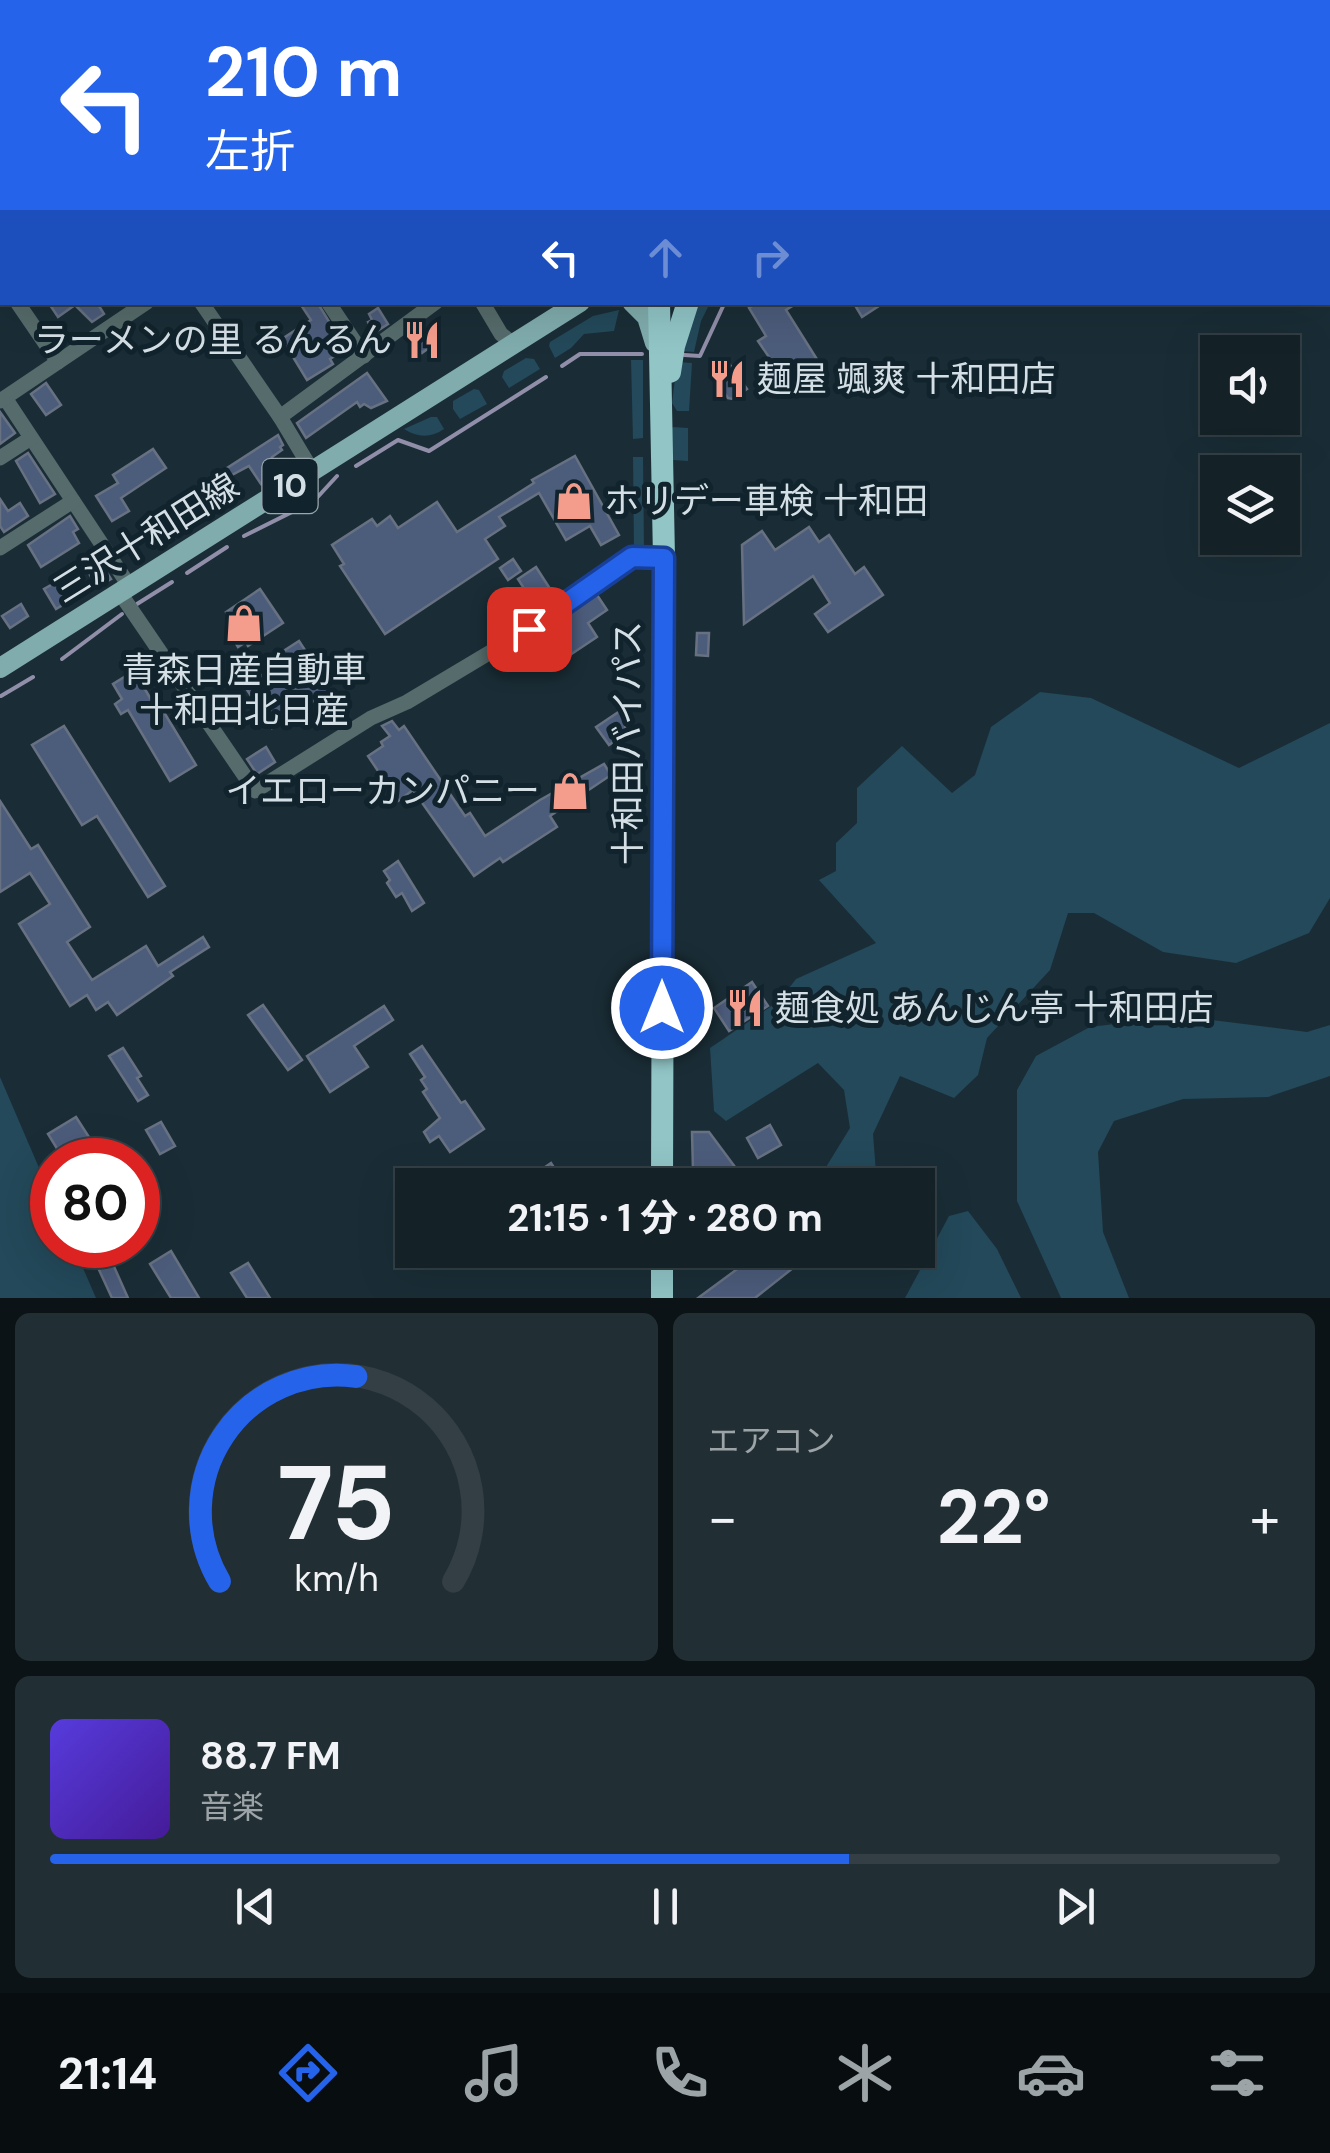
<!DOCTYPE html>
<html lang="ja">
<meta charset="utf-8">
<style>
body{margin:0;font-family:"DM Sans","Noto Sans JP",sans-serif;background:#212f34;color:#f1f3f6;height:100vh;display:flex;flex-direction:column;font-size:38px;white-space:nowrap}
*{box-sizing:border-box;margin:0}
p{font-size:32px;color:#9da4a8}
.icon{flex:none;width:55px;height:55px;fill:none;stroke:currentColor;stroke-width:2;stroke-linecap:round;stroke-linejoin:round}
.map{position:relative;height:1298px;overflow:hidden}
.details{display:flex;flex-direction:column;gap:15px;padding:15px;background:#0b1316;flex:1}
.details>*{flex:none}
.top-card{position:absolute;left:0px;top:0px;width:1330px;height:305px;box-shadow:0 10px 40px #0002,0 0 0 2px #333f45;background:#2563eb;color:#fff;overflow:hidden}
.fabs{position:absolute;left:1200px;top:335px;display:grid;gap:20px}
.fabs a{display:grid;place-items:center;width:100px;height:100px;border-radius:0px;background:#142228;box-shadow:0 10px 40px #0002,0 0 0 2px #333f45;font-size:50px}
.speed{position:absolute;left:30px;top:1138px;display:flex;gap:20px;font-size:50px;font-weight:700;text-align:center}
.speed>*{display:grid;place-content:center;width:130px;height:130px;border-radius:50%;background:#142228;box-shadow:0 10px 40px #0002,0 0 0 2px #333f45;line-height:1}
.speed .limit{border:15px solid #d22;background:#fff;color:#111}
.pin{position:absolute;display:grid;place-items:center;width:85px;height:85px;color:#fff;margin:-42px;border-radius:20px;box-shadow:0 5px 15px #0006}
.me{position:absolute;width:110px;margin:-55px;rotate:0deg;stroke-linejoin:round;filter:drop-shadow(0 0 8px #0008)}
.turn{display:flex;align-items:center;gap:35px;height:210px;padding:0 40px;font-size:45px}
.turn .icon{width:130px;height:130px;stroke-width:2.5}
.turn b{display:block;font-size:70px;line-height:85px}
.lanes{display:flex;align-items:center;height:95px;padding:0 40px;background:#0003;justify-content:center;gap:50px;direction:ltr}
.lanes .off{opacity:.35}
.big{font-size:75px;font-weight:700;line-height:1.1}
.details .card{flex:1;display:flex;flex-direction:column;justify-content:center;gap:15px;min-width:0;padding:0 35px;border-radius:15px;background:#212f34}
.details .dial{align-items:center;gap:0}
.dial svg{height:260px;overflow:visible;fill:none;stroke:#333f45;stroke-width:7;stroke-linecap:round;text-anchor:middle}
.dial text{fill:#f1f3f6;stroke:none}
.song{display:flex;align-items:center;gap:30px}
.cover{width:120px;height:120px;border-radius:15px;background:linear-gradient(135deg,hsl(250 70% 55%),hsl(260 70% 35%))}
.played{height:10px;border-radius:5px;background:linear-gradient(90deg,#2563eb 65%,#333f45 65%)}
.keys{display:flex;justify-content:space-around;direction:ltr}
.heat{display:flex;justify-content:space-between;align-items:center;font-size:55px;direction:ltr}
.details .tiles{flex:1;display:grid;gap:15px;grid-template-columns:1fr 1fr}
.card:last-child{grid-column:span 2}
.trip{position:absolute;left:395px;top:1168px;width:540px;height:100px;border-radius:0px;background:#142228;box-shadow:0 10px 40px #0002,0 0 0 2px #333f45;font-weight:700;line-height:100px;text-align:center}
.tab-bar{display:flex;height:160px;justify-content:space-around;align-items:center;background:#080e10;color:#9da4a8}
.tab-bar .icon{width:70px;height:70px}
.tab-bar .current{color:#2563eb}
.tab-bar b{font-size:45px;color:#f1f3f6}
.map>svg:first-child{display:block}
</style>
<div class="map">
<svg width="1330" height="1298" viewBox="0 0 1330 1298">
<rect width="100%" height="100%" fill="#1a2d36"/>
<g fill="#23495a">
<path d="M693,303h17l-9,18 -7,31 -14,-1z"/>
<path d="M619,310l-5,21 -30,3 -13,14 -16,10 -6,-12 1,-4 43,-26z"/>
<path d="M526,358l8,1 6,10 -31,19 -7,-11 2,-6z"/>
<path d="M631,360h12v78l-10,1z"/>
<path d="M677,362l15,1 -3,48h-12l-5,-8z"/>
<path d="M474,389l5,1 8,14 -27,15 -7,-10v-8z"/>
<path d="M431,417h6l7,12c-13,9 -26,9 -40,0z"/>
<path d="M673,427l15,1v33l-15,-1 -4,-28z"/>
<path d="M633,457h10l1,92h-10z"/>
<path d="M1040,692l51,6 148,70 91,-45v175l-21,35 -73,30 -73,-11 -69,-39h-26l-18,57 -63,68 -9,37 -24,23 -54,-22 -27,58 4,51h-62l35,-57 -6,-38 -26,-27 -92,58 -12,-10 -4,-63 69,-47 17,-22 80,-36 -57,-63 17,-9v-28l21,-20v-35l45,-42 50,47 23,-18 16,-48z"/>
<path d="M1180,1016l127,16 23,-7v51l-62,21 -85,2 -69,22 -16,31 5,80 26,66h-68l-44,-97v-111l19,-34 54,-29z"/>
<path d="M0,1077l52,121v47h21l23,53h-96z"/>
<path d="M968,1211l29,38 24,49h-116l44,-82z"/>
</g>
<g fill="none" stroke-linecap="round" stroke-linejoin="round">
<g stroke="#918ea9" stroke-width="4">
<path d="M1134,2l4,-2"/>
<path d="M684,355l16,1 25,-54"/>
<path d="M562,366l18,-12h62"/>
<path d="M356,466l42,-26 31,11 117,-74"/>
<path d="M244,536l70,-35 23,-25"/>
<path d="M187,573l40,-26"/>
<path d="M137,604l35,-22"/>
<path d="M62,659l60,-45"/>
<path d="M1,696l32,-19"/>
</g>
</g>
<g fill="#4c5c7b" stroke="#677182" stroke-width="2.5">
<path d="M48,302h56l-5,4 5,8 -12,8 -17,-17 -17,12z"/>
<path d="M299,302h18l29,47 -16,10 3,5 -26,16 -25,-41 29,-19z"/>
<path d="M758,302h41l-13,8 32,51 -32,21 -28,-41 8,-5 -17,-28z"/>
<path d="M853,302h32l-23,15z"/>
<path d="M378,308l10,16 -14,9 -6,-11 4,-2 -3,-6z"/>
<path d="M428,330l9,12 -15,11 -9,-13z"/>
<path d="M728,362l19,27 -14,10 -5,-1 -17,-24z"/>
<path d="M367,373l20,28 -16,7 -7,-4 -4,3 -3,-5 -51,36 -9,-15z"/>
<path d="M46,383l15,22 -15,10 -15,-21z"/>
<path d="M0,412l15,21 -15,11z"/>
<path d="M278,435l5,10 -3,2 2,3 -10,7 4,18 -15,9 -12,-18 -21,11 -4,-7z"/>
<path d="M153,449l13,19 -45,30 8,13 -17,10 -16,-25 22,-13 -5,-8z"/>
<path d="M28,453l27,41 -15,9 -24,-42z"/>
<path d="M575,456l44,79 -18,10 -11,-19 -24,14 -27,-47 -40,24 6,9 -20,13 13,20 -113,75 -45,-68 4,-2 -12,-19 40,-26 5,7 13,-10 8,12 39,-26 20,30 77,-49 -2,-3z"/>
<path d="M224,490l6,10 -15,10 -6,-10z"/>
<path d="M0,499l8,12 12,-8 8,13 -24,16 -4,-6z"/>
<path d="M178,511l11,16 -20,15 -12,-17z"/>
<path d="M70,516l8,13 -5,3 6,11 -38,24 -13,-22z"/>
<path d="M809,527l10,15 10,-7 26,39 9,-7 19,28 -55,37 -13,-18 15,-11 -17,-27 -69,48 -2,-79 20,-14 13,19z"/>
<path d="M513,559l8,12 -13,9 -8,-12z"/>
<path d="M536,567l18,28 -18,12 -18,-28z"/>
<path d="M104,568l7,11 -14,8 -7,-12z"/>
<path d="M60,580l11,20 -15,9 -12,-20z"/>
<path d="M260,589l23,34 -35,23 -2,-4 -8,5 -8,-13 7,-4 -11,-18z"/>
<path d="M597,595l10,15 -19,13 9,14 -39,26 -18,-28z"/>
<path d="M21,604l7,12 -18,12 -8,-12z"/>
<path d="M697,633h12l-1,23 -12,-1z"/>
<path d="M299,641l32,49 -59,38 -32,-49z"/>
<path d="M134,671l24,40 4,-2 34,56 -26,16 -42,-71 -7,4 -6,-10 7,-5 -9,-15z"/>
<path d="M626,707l-1,27 -16,11 -13,-18z"/>
<path d="M392,721l7,9 5,-4 61,90 5,-3 15,23 55,-36 64,-36 7,11 -61,41 7,11 -54,35 -3,-4 -26,18 -61,-86 -15,11 -30,-45 15,-10 -2,-4 9,-6 -8,-10z"/>
<path d="M64,726l101,160 -17,11 -51,-81 -15,9 -50,-80z"/>
<path d="M266,747l9,15 -18,12 -10,-15z"/>
<path d="M0,801l31,48 7,-4 52,82 -23,15 25,38 54,-34 12,20 45,-29 6,10 -39,25 3,4 -56,39 -9,-13 -12,8 -9,-15 -17,11 -51,-82 31,-20 -20,-31 -30,19z"/>
<path d="M398,861l26,42 -12,8 -10,-18 -6,4 -9,-14 3,-3 -6,-9z"/>
<path d="M752,982l16,24 -39,25 -15,-23z"/>
<path d="M263,1005l39,55 -14,10 -40,-55z"/>
<path d="M384,1006l9,14 -39,26 14,21 -38,25 -23,-36z"/>
<path d="M422,1046l39,57 4,-2 19,28 -34,23 -11,-16 -9,6 -6,-10 16,-14 -17,-26 4,-3 -6,-9 4,-3 -15,-23z"/>
<path d="M123,1048l18,28 -4,2 11,17 -10,6 -29,-45z"/>
<path d="M76,1117l22,34 -15,9h-19l-16,-26z"/>
<path d="M161,1122l14,24 -15,8 -14,-24z"/>
<path d="M770,1125l11,20 -23,13 -11,-20z"/>
<path d="M692,1132h17l32,43 -13,10h-13l-9,-14h-13z"/>
<path d="M551,1163l14,22h-27l-6,-9z"/>
<path d="M728,1250h19l5,6 9,-6h19l13,18 -38,30h-57l42,-31z"/>
<path d="M171,1251l28,47h-28l-21,-34z"/>
<path d="M108,1253l20,45h-16l-18,-39z"/>
<path d="M248,1263l22,35h-23l-16,-25z"/>
</g>
<g fill="none" stroke-linecap="round" stroke-linejoin="round">
<g stroke="#566b6b" stroke-width="15">
<path d="M323,0l2,2"/>
<path d="M426,0l2,2"/>
<path d="M599,2l3,-2"/>
<path d="M884,2l4,-2"/>
<path d="M0,101l2,1"/>
<path d="M0,277l2,3"/>
<path d="M17,302l41,60"/>
<path d="M201,302l79,115 33,55"/>
<path d="M328,302l36,54"/>
<path d="M482,302l19,32 12,10"/>
<path d="M5,398l125,189"/>
<path d="M0,401l147,-99"/>
<path d="M280,417l156,-115"/>
<path d="M0,458l31,-20"/>
<path d="M0,548l73,-47"/>
<path d="M120,593l135,198 116,-73 36,-16 122,-73 103,-72 32,1"/>
</g>
<g stroke="#80acad" stroke-width="20">
<path d="M632,302l15,15 8,26"/>
<path d="M0,668l580,-366"/>
</g>
<g stroke="#91c5c6" stroke-width="22">
<path d="M1049,2l4,-2"/>
<path d="M659,302l5,256 -2,627"/>
<path d="M670,372l4,-26 14,-44"/>
<path d="M662,1298v-48"/>
</g>
</g>
<g fill="none" stroke-linecap="round" stroke-linejoin="round">
<g stroke="#184099" stroke-width="25">
<path id="route" d="M529,629l103,-72 32,1 -2,450"/>
</g>
<use href="#route" stroke="#2563eb" stroke-width="18"/>
</g>
<defs>
<g id="restaurant-bare" transform="scale(3)"><path d="M-5-6h1v4h1v-4h1v4h1v-4h1v5L-1.5 .5V6h-2V.5L-5-1ZM5-6V6H3V1.5H1.5Q1.5-4 5-6Z" fill="#f49d8c" stroke="#11232c" stroke-width="2.5" paint-order="stroke"/></g>
<g id="shop-bare" transform="scale(3)"><path d="M-5-2.5h2.3a2.7 3.5 0 0 1 5.4 0H5L5.5 6h-11ZM-1.5-2.5h3a1.5 2.3 0 0 0-3 0Z" fill="#f49d8c" stroke="#11232c" stroke-width="2.5" paint-order="stroke"/></g>
</defs>
<g fill-rule="evenodd">
<use href="#restaurant-bare" x="422" y="340"/>
<use href="#restaurant-bare" x="727" y="379"/>
<use href="#shop-bare" x="574" y="501"/>
<use href="#shop-bare" x="244" y="623"/>
<use href="#shop-bare" x="570" y="791"/>
<use href="#restaurant-bare" x="745" y="1008"/>
</g>
<g text-anchor="middle" stroke-width="10" stroke-linejoin="round" paint-order="stroke">
<rect fill="#11232c" stroke="#9aa7ae" stroke-width="2.5" x="262.5" y="459" width="55" height="54" rx="8"/>
<g font-size="32" font-weight="bold" fill="#d4dfe5">
<text x="290" y="497">10</text>
</g>
<g font-size="35" fill="#d4dfe5" stroke="#11232c" text-anchor="start">
<text x="392" y="352" text-anchor="end">ラーメンの里 るんるん</text>
<text x="757" y="391">麺屋 颯爽 十和田店</text>
<text x="604" y="513">ホリデー車検 十和田</text>
<text x="244" y="682" text-anchor="middle">青森日産自動車<tspan x="244" dy="40">十和田北日産</tspan></text>
<text x="540" y="803" text-anchor="end">イエローカンパニー</text>
<text x="775" y="1020">麺食処 あんじん亭 十和田店</text>
</g>
<g font-size="35" fill="#d4dfe5" stroke="#11232c">
<text transform="translate(146 538) rotate(-32)" y="12">三沢十和田線</text>
<text transform="translate(628 743) rotate(-90)" y="12">十和田バイパス</text>
</g>
</g>
</svg>
<div class="fabs">
<a><svg class="icon" aria-label="sound" viewBox="0 0 24 24"><path d="M4 9h4l5-4v14l-5-4H4zM17 9q2 3 0 6"/></svg></a>
<a><svg class="icon" aria-label="layers" viewBox="0 0 24 24"><path d="M12 4l9 5-9 5-9-5zM3 14l9 5 9-5"/></svg></a>
</div>
<div class="speed"><div class="limit">80</div></div>
<div class="pin" style="left:529px;top:629px;background:#d93025"><svg class="icon" aria-label="arrive" viewBox="0 0 24 24"><path d="M6 21V4h12l-3 4 3 4H6"/></svg></div>
<svg class="me" style="left:662px;top:1008px" viewBox="-20 -20 40 40"><circle r="17" fill="#2563eb" stroke="#fff" stroke-width="3"/><path d="M0-11L8 9 0 5-8 9z" fill="#fff"/></svg>
<div class="trip">21:15 · 1 分 · 280 m</div>
<div class="top-card">
<div class="turn"><svg class="icon" aria-label="left" viewBox="0 0 24 24"><path d="M17 20v-9H6M10 6l-5 5 5 5"/></svg><div><b>210 m</b>左折</div></div>
<div class="lanes"><svg class="icon" aria-label="left" viewBox="0 0 24 24"><path d="M17 20v-9H6M10 6l-5 5 5 5"/></svg><svg class="icon off" aria-label="ahead" viewBox="0 0 24 24"><path d="M12 20V5M6 11l6-6 6 6"/></svg><svg class="icon off" aria-label="right" viewBox="0 0 24 24"><path d="M7 20v-9h11M14 6l5 5-5 5"/></svg></div>
</div>
</div>
<section class="details">
<div class="tiles">
<div class="card dial"><svg viewBox="0 0 100 80">
<path d="M14 69A42 42 0 1 1 86 69"/>
<path d="M14 69A42 42 0 0 1 56 6" stroke="#2563eb"/>
<text x="50" y="56" font-size="32" font-weight="700">75</text>
<text x="50" y="72" font-size="11">km/h</text>
</svg></div>
<div class="card"><p>エアコン</p>
<div class="heat"><a>−</a><b class="big">22°</b><a>+</a></div>
</div>
<div class="card">
<div class="song"><i class="cover"></i><div><b>88.7 FM</b><p>音楽</p></div></div>
<div class="played"></div>
<div class="keys"><svg class="icon" aria-label="previous" viewBox="0 0 24 24"><path d="M18 5L8 12l10 7zM5 5v14"/></svg><svg class="icon" aria-label="pause" viewBox="0 0 24 24"><path d="M8 5v14M16 5v14"/></svg><svg class="icon" aria-label="next" viewBox="0 0 24 24"><path d="M6 5l10 7-10 7zM19 5v14"/></svg></div>
</div>
</div>
</section>
<nav class="tab-bar">
<b>21:14</b>
<svg class="icon current" aria-label="directions" viewBox="0 0 24 24"><path d="M12 3l9 9-9 9-9-9zM9 14v-3h6M13 9l2 2-2 2"/></svg>
<svg class="icon" aria-label="music" viewBox="0 0 24 24"><path d="M9 18V5l10-2v13"/><circle cx="6" cy="18" r="3"/><circle cx="16" cy="16" r="3"/></svg>
<svg class="icon" aria-label="phone" viewBox="0 0 24 24"><path d="M5 4h4l2 5-3 2q2 4 5 5l2-3 5 2v4C11 20 4 13 5 4z"/></svg>
<svg class="icon" aria-label="climate" viewBox="0 0 24 24"><path d="M12 3v18M4 7l16 10M4 17L20 7"/></svg>
<svg class="icon" aria-label="car" viewBox="0 0 24 24"><path d="M5 17H2v-5l4-1 3-4h7l3 4 3 1v5h-3M9 17h6M6 11h13"/><circle cx="7" cy="17" r="2"/><circle cx="17" cy="17" r="2"/></svg>
<svg class="icon" aria-label="filters" viewBox="0 0 24 24"><path d="M4 7h16M4 17h16"/><circle cx="9" cy="7" r="2"/><circle cx="15" cy="17" r="2"/></svg>
</nav>
